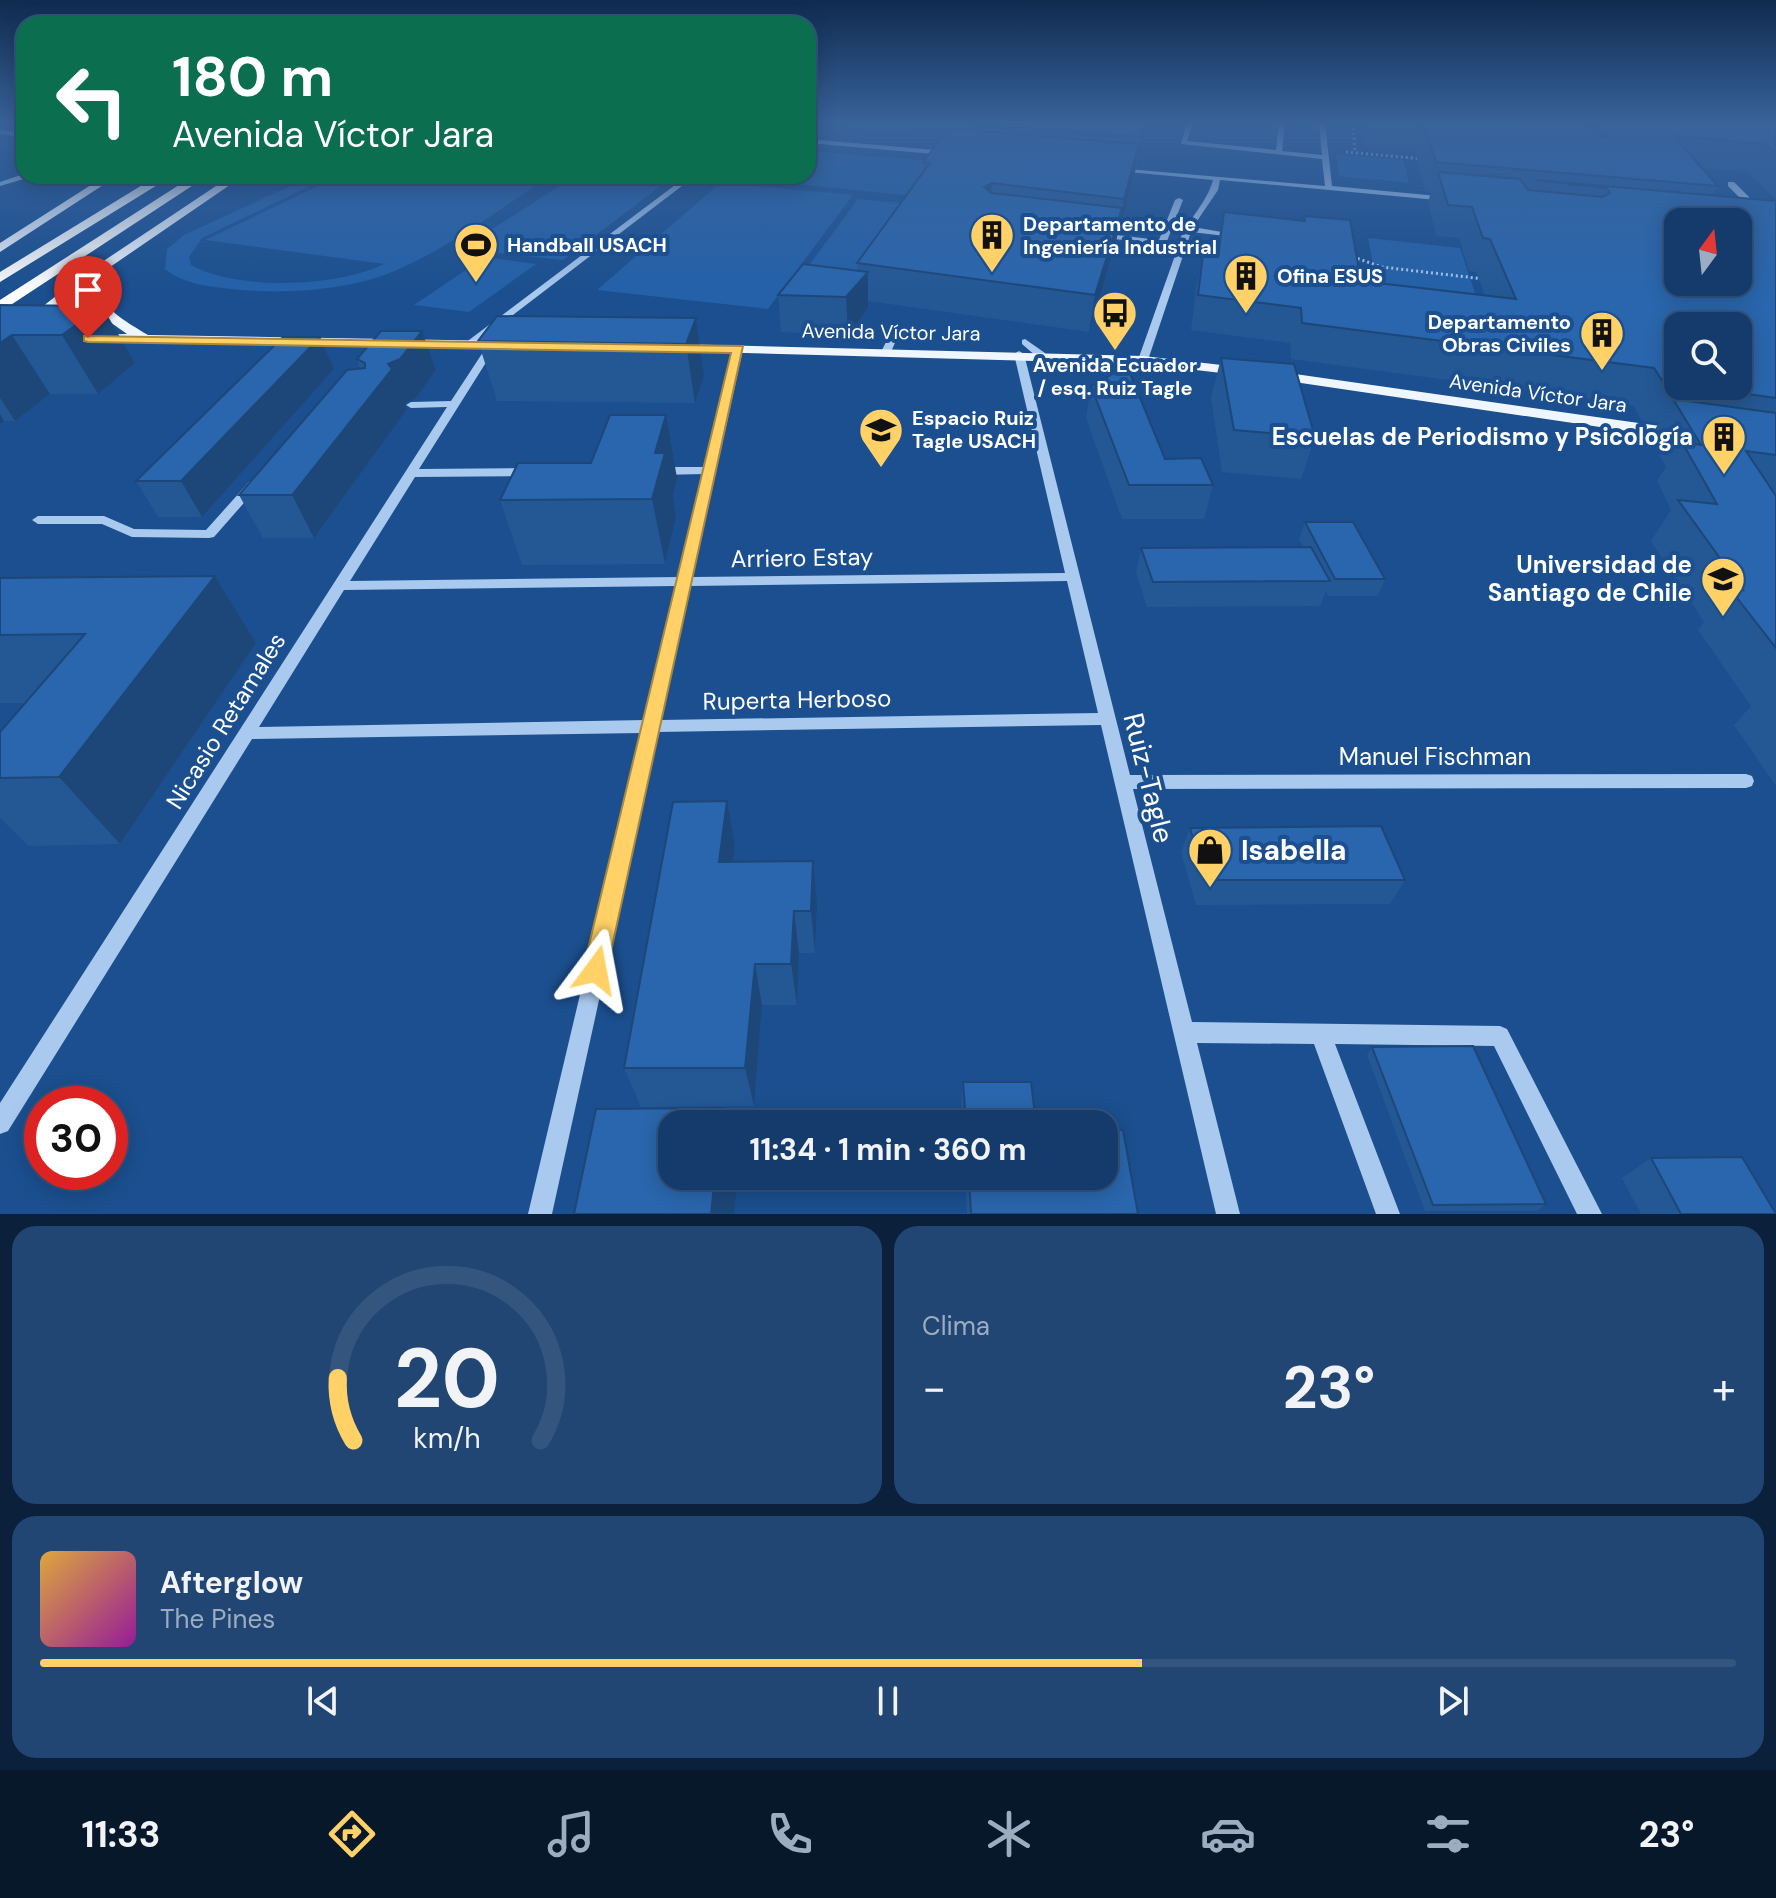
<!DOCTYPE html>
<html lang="es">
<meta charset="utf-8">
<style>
body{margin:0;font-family:"DM Sans",sans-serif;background:#214673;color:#f1f3f6;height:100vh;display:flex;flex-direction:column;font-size:30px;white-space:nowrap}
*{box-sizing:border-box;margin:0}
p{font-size:26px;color:#9dadc1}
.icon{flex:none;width:44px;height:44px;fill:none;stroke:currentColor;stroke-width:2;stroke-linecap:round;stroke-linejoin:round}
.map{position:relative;height:1214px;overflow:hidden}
.drawer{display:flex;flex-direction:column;gap:12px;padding:12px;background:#0b203b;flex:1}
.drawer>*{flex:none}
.top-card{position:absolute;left:16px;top:16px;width:800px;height:168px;border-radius:24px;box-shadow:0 4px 20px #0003,0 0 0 2px #33557e;background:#0b6e4f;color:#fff;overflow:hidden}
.needle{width:52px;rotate:15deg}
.tools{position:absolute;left:1664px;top:208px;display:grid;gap:16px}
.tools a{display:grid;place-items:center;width:88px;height:88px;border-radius:16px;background:#143b6b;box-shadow:0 4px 20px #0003,0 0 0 2px #33557e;font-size:40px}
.speed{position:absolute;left:24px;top:1086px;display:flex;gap:16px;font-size:40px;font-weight:700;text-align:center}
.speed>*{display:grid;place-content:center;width:104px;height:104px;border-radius:50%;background:#143b6b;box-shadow:0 4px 20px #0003,0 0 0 2px #33557e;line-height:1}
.speed .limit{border:12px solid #d22;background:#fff;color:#111}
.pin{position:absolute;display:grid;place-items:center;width:68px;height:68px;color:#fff;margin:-82px -34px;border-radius:50% 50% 50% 0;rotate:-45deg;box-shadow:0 0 8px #0007}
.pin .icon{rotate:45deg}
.me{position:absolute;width:88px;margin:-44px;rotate:13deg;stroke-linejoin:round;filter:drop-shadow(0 0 6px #0008)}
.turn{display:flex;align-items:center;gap:28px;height:168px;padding:0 24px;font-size:36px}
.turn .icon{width:104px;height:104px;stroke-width:2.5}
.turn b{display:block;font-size:56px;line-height:68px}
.big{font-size:60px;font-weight:700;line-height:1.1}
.drawer .card{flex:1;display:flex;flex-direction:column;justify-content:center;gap:12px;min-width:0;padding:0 28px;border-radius:24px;background:#214673}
.drawer .dial{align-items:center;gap:0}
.dial svg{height:208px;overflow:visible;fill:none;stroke:#33557e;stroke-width:7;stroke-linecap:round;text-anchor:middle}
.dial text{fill:#f1f3f6;stroke:none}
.song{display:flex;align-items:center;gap:24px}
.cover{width:96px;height:96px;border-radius:12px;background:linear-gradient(135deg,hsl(40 70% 55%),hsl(300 70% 35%))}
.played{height:8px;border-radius:4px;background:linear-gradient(90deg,#ffd166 65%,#33557e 65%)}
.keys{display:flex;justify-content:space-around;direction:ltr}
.heat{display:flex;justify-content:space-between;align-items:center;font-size:44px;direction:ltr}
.drawer .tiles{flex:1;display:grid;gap:12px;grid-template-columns:1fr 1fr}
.card:last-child{grid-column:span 2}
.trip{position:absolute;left:658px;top:1110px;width:460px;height:80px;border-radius:24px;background:#143b6b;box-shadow:0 4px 20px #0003,0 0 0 2px #33557e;font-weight:700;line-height:80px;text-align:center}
.menu{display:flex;height:128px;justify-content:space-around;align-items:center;background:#08182b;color:#9dadc1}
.menu .icon{width:56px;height:56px}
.menu .on{color:#ffd166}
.menu b{font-size:36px;color:#f1f3f6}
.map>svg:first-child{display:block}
</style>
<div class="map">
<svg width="1776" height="1214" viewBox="0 0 1776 1214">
<rect width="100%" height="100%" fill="#1b4f8f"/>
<g fill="#2461a8">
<path d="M808,151l122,10 -25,34 -180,-18 83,-1z"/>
<path d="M1336,154l67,6 6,23 -70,-7z"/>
<path d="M312,176h19l-129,62 -13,19 2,8c47,26 146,22 193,-1l-179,-24 134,-64h212c-48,30 -101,71 -152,93 -47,21 -108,25 -158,21 -26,-3 -55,-4 -76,-21l2,-20 17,-14z"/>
<path d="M575,176h99l-111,84 -102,-11z"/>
<path d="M720,183l133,12 -85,114 -171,-19z"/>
<path d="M858,199l51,5 -51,74 -54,-6z"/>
<path d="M1368,238l92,10 28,84 -110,-42z"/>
<path d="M485,257l51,7 -67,48 -55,-7z"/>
</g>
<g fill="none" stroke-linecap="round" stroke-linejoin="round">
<g stroke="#a9c9ee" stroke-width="3" stroke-dasharray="2 3" stroke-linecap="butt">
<path d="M1353,123l2,30"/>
<path d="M1346,152l78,7"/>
<path d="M1353,257l29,10 102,12"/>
</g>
<g fill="#a9c9ee" fill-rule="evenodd">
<path d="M1187,123h6l-6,18 89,9 3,-27h6l-3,28 40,4 -3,-32h6l7,63 116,11 4,2 -4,2 -228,-21 -2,10 -25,37 46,8 -4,2 -44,-5 -43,128 -9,2 -1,-2 40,-113 -79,-10 -4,-2 4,-2 60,7 16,-40 4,-2 4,2 -16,41 12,1c8,-22 28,-39 34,-62l-95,-9 -2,-3 209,18 -3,-27 -141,-15z"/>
<path d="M0,130l24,3v4l-24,-3z"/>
<path d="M808,139l138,12 3,2 -3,2 -138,-12z"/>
<path d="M24,174l3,4 -27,8v-4z"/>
<path d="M687,176h8l-224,171h-6v-4z"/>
<path d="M1728,182h6l28,28v4h-6l-28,-28z"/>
<path d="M890,334l8,2 -8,18h-8l-1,-2z"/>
<path d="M1025,339l20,14v4h-8l-15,-13v-4z"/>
<path d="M489,343l8,2 -78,124 111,-1 6,4 -6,4 -115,1 -65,104 329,-4 25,-103 -45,1 -6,-4 6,-4h46l28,-118 5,-3 5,3 -50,228 372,-4 -51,-219 5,-3 5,3 106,421 616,-1 6,2 2,5 -2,5 -6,2 -613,1 59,233 308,4 7,3 95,185h-25l-83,-168 -159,-2 65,170h-24l-62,-170 -117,-1 43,171h-24l-115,-489 -443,7 -106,482h-24l114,-481 -390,6 -244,392 -8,3v-31l447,-696 -36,1 -5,-3 5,-3 40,-1zM1067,581l31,132 -437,7 30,-134zM677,586l-32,134 -386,7 85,-137z"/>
<path d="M253,481l4,1 2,3 -2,3 -43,49 -5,1 -77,-1 -30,-13h-64l-6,-4 6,-4h66l30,13 72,1 43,-48z"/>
</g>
<g fill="#f0f6ff" fill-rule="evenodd">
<path d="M105,176h12l-117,76v-9z"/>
<path d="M231,176h12l-149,102c5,30 31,43 54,57l358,6 7,4 -7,4 -412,-7 -7,-4 2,-3 38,-1 -24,-17 -20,-30 -83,64v-11l84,-66z"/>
<path d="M674,344l469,12 131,15 407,58 8,5 -8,5 -407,-60 -131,-15 -474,-13 -2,-3z"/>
</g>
<g fill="#fff" fill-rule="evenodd">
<path d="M157,176h15l-172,106v-10z"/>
<path d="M193,176h14l-207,136v-12z"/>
</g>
</g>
<g fill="#245895" fill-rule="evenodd">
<path d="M808,123h337l-4,27 -22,82h-1l-2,10 -27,90 -221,-31v7l-20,27 -67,-3 -3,-37 79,-24v-8l66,-90v-11l18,-24 -133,-14z"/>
<path d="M1363,123h413v77l-28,-28 -46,-4 16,18 -6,10 64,5v585l-42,-61 17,-19 -53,-76 6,-8 -53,-81 20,-31 -14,-29 9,-14 -16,-30 9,-14 -18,-3 -8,-15 -342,-46 -1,-16 -99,-13 5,-41 7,-34 12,1 9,-44 79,9 1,-5 57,65 124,15 -9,-24 -7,-1 -10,-33 -23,-2 -8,-34 3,-10 -6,-1 -10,-40 -51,-5zM1678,326l60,60h-60z"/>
<path d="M0,305l135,58 -37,31h-48l-35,27h-11l-4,3z"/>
<path d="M696,318l8,58 -9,27 -198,-2 -19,-60z"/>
<path d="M422,331l14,39 -21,29 -10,4 2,6 -93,129h-51l-24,-43 121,-126 -3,-10z"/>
<path d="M320,337l14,32 -132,148h-44l-22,-36z"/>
<path d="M1221,358l94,79 -14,42 -79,-7 -11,-74z"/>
<path d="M1091,386l74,73 48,26 -9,34h-82l-36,-101z"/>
<path d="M677,478l-4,18 3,21 -11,47 -143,1 -22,-65z"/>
<path d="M1305,522l80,57 -7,17h-50l-2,-5 -6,15 -173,1 -11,-34 5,-25 163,-1 -5,-8z"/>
<path d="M215,576l41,67 -136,201 -91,2 -29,-28v-86l25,-29h-25v-125z"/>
<path d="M727,801l8,44 -2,17 84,43 -2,48h-16l-2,52h-35l-8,101 -113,1 -17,-39z"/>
<path d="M1190,828l215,52 -15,24 -194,1 -15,-53z"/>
<path d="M1372,1047l174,157 -9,7h-112l-58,-156z"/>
<path d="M963,1082l73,42h-74l-1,-20z"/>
<path d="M1651,1158l125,56h-135l-19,-36z"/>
<path d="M965,1176h139l34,38h-171z"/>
</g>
<g fill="#1d4779">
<path d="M1145,123l-4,27 -4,15 4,-28z"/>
<path d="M1139,144l-5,31 -15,57 5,-33z"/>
<path d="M992,183l-3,33 -5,-29z"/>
<path d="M1122,208l-6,34 -27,90 6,-37z"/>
<path d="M868,272v36l-20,27 -2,-38z"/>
<path d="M102,306l33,57 -37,31 -36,-59z"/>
<path d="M696,318l8,58 -9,27 -9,-59z"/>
<path d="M422,331l14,39 -21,29 -10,4 2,6 -93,129 -22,-43 96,-131z"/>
<path d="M12,335l38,59 -35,27 -15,-23v-55z"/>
<path d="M320,337l14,32 -132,148 -21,-36z"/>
<path d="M0,414l4,7 -4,3z"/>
<path d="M666,415l11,63 -4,18 3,21 -11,47 -13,-65 3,-46z"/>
<path d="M215,576l41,67 -136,201 -61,-67z"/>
<path d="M727,801l8,44 -7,61 -9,-44z"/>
<path d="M813,861l4,44 -2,48 -4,-42z"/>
<path d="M794,911l5,42 -2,52 -6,-41z"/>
<path d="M755,964l7,41 -8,101 -9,-38z"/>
<path d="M723,1108l5,16h-7z"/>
<path d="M715,1176h23l-4,38h-23z"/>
</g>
<g fill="#2a66ad" stroke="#1d4779" stroke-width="2" fill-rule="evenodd">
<path d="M963,123h182l-4,14z"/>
<path d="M1413,123h173l13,14h8l-9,-14h178v31l-11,-10 -92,-8 45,50 -282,-24 -12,-38z"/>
<path d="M948,129l191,15 -15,55 -132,-16 -8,4 7,6 131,15 -27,87 -238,-32 73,-100 -7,-1z"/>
<path d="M1438,172l82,7 8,11 75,7 7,-4 -4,-5 -71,-8 241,21v197l-86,-12h48v-60h-60v58l-15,-2 -9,-14 -352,-45 -1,-15 -103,-13 5,-40 15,2 6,-45 81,9 -1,-5 46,4 11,61 155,18 -26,-60 -7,-1 -11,-31 -24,-2zM1678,222h60v60h-60z"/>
<path d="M803,264l65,8 -22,25 -68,-2z"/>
<path d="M0,305l102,1 -40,29h-50l-12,8z"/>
<path d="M497,316l199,2 -10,26 -208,-3z"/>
<path d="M381,331h41l-22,28 -12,5 4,5 -100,126h-53l108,-125 18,-2v-5l-8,-4z"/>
<path d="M283,337h37l-139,144h-45z"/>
<path d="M1221,358l73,6 21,73 -81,-7z"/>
<path d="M1127,366l38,93 36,-1 12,27h-84l-38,-99z"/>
<path d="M1673,399l103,14v42l-30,-4 30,45v152l-46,-59 13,1 -65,-90 39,4 -35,-62 19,3z"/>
<path d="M610,415h56l-11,38h10l-13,46 -152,1 18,-37h73z"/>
<path d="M1305,522h48l32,57h-50z"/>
<path d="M1311,547l19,34 -177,1 -12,-34z"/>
<path d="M215,576l-156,201 -59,1v-46l85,-98 -85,1v-57z"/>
<path d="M727,801l-8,61 94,-1 -2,50h-17l-3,53h-36l-10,104h-121l49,-266z"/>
<path d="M1381,826l24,54h-200l-15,-52z"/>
<path d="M1473,1046l73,158 -113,1 -61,-158z"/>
<path d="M963,1082h68l5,42h-70z"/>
<path d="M723,1108l-2,16h-49v52h43l-4,38h-137l22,-105z"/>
<path d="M1104,1130h19l15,84h-167l-2,-38h135z"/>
<path d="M1742,1157l34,57h-95l-30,-56z"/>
</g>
<linearGradient id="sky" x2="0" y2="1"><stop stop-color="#0f2b4f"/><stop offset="0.42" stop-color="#39639b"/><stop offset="1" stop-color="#39639b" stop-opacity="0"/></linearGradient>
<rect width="1776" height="293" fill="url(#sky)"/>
<path fill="#ffd166" stroke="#a68842" stroke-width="2" d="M84,336l659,10 -138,633 -9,3 -9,-3 -4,-9 148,-617 -643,-11 -4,-1z"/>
<defs>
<g id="building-pin" transform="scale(2.3)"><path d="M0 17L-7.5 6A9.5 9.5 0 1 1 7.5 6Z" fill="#ffd166" stroke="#1b4f8f"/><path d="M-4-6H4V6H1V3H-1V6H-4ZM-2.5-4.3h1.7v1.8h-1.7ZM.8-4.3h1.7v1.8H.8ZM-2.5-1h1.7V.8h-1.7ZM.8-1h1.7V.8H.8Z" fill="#111"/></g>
<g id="stadium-pin" transform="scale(2.3)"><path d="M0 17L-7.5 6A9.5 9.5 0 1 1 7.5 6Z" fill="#ffd166" stroke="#1b4f8f"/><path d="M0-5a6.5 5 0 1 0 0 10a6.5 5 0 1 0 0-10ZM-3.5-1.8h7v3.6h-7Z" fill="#111"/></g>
<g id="bus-pin" transform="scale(2.3)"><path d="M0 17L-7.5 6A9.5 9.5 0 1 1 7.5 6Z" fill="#ffd166" stroke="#1b4f8f"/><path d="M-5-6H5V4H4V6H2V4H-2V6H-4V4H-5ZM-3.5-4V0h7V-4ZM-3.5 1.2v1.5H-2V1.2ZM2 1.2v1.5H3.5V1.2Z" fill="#111"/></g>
<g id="university-pin" transform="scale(2.3)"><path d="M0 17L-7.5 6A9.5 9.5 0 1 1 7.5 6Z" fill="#ffd166" stroke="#1b4f8f"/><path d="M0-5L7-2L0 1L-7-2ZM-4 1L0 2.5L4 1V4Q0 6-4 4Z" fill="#111"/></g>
<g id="shop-pin" transform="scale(2.3)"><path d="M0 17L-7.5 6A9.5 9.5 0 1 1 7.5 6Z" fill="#ffd166" stroke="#1b4f8f"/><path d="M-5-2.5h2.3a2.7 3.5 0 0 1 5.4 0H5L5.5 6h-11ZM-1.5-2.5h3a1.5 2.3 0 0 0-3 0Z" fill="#111"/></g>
</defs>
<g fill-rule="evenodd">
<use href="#building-pin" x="992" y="235"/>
<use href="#stadium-pin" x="476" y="245"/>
<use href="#building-pin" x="1246" y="276"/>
<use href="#bus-pin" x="1115" y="313"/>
<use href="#building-pin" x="1602" y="333"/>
<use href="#university-pin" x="881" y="430"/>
<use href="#building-pin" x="1724" y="437"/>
<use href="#university-pin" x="1723" y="579"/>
<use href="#shop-pin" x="1210" y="850"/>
</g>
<g text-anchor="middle" stroke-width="8" stroke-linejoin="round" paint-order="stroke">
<g font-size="20" font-weight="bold" fill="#fff" stroke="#1b4f8f" text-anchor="start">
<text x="1023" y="231">Departamento de<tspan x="1023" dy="23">Ingeniería Industrial</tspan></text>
<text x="507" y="252">Handball USACH</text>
<text x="1277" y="283">Ofina ESUS</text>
<text x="1571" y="329" text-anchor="end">Departamento<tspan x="1571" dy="23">Obras Civiles</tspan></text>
<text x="1115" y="372" text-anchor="middle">Avenida Ecuador<tspan x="1115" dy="23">/ esq. Ruiz Tagle</tspan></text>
<text x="912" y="425">Espacio Ruiz<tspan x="912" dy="23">Tagle USACH</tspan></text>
</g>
<g font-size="20" fill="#fff" stroke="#1b4f8f">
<text transform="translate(891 332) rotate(1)" y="7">Avenida Víctor Jara</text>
<text transform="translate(1538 393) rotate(8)" y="7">Avenida Víctor Jara</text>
</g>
<g font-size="24" font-weight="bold" fill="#fff" stroke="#1b4f8f" text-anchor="end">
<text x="1693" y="445">Escuelas de Periodismo y Psicología</text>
<text x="1692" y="573">Universidad de<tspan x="1692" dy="28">Santiago de Chile</tspan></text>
</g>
<g font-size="24" fill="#fff" stroke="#1b4f8f">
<text transform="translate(802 558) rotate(-1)" y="8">Arriero Estay</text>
<text transform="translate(797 700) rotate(-1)" y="8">Ruperta Herboso</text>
<text transform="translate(226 721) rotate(-58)" y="8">Nicasio Retamales</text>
<text x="1435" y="765">Manuel Fischman</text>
</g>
<g font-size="28" fill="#fff" stroke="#1b4f8f">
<text transform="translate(1149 778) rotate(76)" y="10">Ruiz-Tagle</text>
</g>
<g font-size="28" font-weight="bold" fill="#fff" stroke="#1b4f8f" text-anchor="start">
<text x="1241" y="860">Isabella</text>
</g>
</g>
</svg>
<div class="tools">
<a><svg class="needle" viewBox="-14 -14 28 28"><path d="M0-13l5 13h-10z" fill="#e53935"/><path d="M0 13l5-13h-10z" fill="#9dadc1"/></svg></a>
<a><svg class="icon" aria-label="search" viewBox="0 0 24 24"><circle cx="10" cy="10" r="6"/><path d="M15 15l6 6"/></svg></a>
</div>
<div class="speed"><div class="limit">30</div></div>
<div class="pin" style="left:88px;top:338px;background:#d93025"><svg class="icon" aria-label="arrive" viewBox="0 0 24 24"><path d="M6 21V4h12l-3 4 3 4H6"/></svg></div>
<svg class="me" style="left:596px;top:970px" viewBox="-20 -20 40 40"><path d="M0-17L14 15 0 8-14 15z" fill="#ffd166" stroke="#fff" stroke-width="4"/></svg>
<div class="trip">11:34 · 1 min · 360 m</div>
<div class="top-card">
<div class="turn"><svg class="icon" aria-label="left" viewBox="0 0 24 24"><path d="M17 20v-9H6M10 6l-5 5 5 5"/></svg><div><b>180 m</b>Avenida Víctor Jara</div></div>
</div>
</div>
<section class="drawer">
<div class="tiles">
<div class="card dial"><svg viewBox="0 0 100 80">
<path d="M14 69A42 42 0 1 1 86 69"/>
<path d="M14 69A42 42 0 0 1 8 45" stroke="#ffd166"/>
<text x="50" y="56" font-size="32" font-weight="700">20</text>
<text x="50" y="72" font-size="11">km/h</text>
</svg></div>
<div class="card"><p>Clima</p>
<div class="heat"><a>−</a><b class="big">23°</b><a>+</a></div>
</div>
<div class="card">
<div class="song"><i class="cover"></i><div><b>Afterglow</b><p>The Pines</p></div></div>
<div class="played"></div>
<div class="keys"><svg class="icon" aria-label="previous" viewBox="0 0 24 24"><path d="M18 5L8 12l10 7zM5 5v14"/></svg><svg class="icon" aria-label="pause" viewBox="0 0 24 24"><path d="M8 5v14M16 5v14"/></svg><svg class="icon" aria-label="next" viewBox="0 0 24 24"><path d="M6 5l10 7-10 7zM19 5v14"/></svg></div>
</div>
</div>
</section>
<nav class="menu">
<b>11:33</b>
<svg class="icon on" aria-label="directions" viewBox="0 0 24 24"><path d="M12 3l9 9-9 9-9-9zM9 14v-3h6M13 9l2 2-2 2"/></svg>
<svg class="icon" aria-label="music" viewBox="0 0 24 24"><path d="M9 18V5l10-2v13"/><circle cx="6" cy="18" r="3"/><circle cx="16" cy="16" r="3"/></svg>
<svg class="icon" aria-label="phone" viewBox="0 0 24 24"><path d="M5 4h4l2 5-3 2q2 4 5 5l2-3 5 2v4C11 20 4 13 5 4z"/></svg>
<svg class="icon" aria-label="climate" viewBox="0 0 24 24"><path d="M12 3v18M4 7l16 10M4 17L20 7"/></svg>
<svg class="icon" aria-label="car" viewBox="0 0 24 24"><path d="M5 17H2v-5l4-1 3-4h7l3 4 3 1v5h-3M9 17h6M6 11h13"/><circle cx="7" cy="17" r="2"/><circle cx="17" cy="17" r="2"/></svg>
<svg class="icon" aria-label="filters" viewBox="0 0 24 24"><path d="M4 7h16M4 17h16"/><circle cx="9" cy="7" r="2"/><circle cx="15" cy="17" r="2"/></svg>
<b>23°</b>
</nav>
